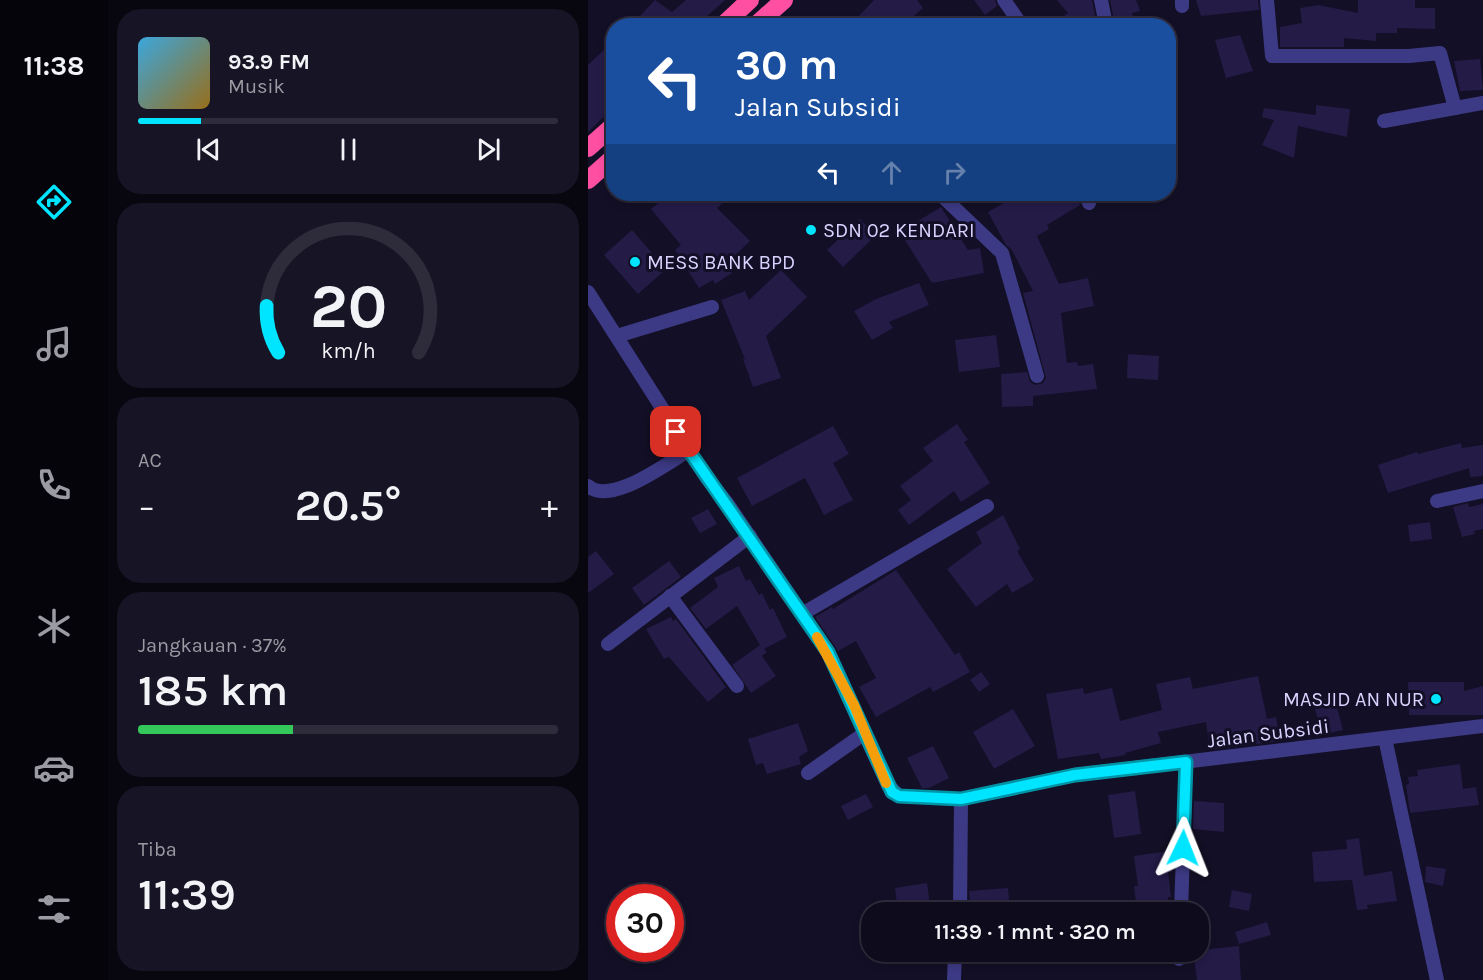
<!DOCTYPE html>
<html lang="id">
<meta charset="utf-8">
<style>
body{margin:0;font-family:Karla,sans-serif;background:#171425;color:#f1f3f6;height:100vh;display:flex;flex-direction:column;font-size:22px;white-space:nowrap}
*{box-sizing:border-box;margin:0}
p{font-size:20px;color:#9b9ba3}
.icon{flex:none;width:33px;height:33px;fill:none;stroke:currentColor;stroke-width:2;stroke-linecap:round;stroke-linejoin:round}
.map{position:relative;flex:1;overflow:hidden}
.panel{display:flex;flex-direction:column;gap:9px;padding:9px;background:#08060f;width:480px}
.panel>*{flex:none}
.top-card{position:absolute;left:18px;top:18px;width:570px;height:183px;border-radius:24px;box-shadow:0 3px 9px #0003,0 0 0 2px #2e2b3b;background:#1a4fa0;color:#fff;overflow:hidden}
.speed{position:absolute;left:18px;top:884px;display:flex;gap:12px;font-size:30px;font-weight:700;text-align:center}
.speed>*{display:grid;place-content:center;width:78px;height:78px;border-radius:50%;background:#0e0b1c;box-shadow:0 3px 9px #0003,0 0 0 2px #2e2b3b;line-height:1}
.speed .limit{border:9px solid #d22;background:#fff;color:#111}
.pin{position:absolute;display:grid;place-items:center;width:51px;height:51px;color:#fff;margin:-26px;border-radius:12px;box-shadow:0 3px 9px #0006}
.me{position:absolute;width:66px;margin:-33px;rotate:2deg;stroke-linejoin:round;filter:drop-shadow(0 0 4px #0008)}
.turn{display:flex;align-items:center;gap:21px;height:126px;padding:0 30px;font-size:27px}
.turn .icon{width:78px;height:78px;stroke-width:2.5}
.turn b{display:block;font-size:42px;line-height:51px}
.lanes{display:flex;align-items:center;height:57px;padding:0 30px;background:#0003;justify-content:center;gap:30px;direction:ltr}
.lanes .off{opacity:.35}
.big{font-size:45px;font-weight:600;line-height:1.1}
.panel .card{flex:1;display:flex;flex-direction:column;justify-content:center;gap:9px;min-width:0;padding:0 21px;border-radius:24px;background:#171425}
.panel .dial{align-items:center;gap:0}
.dial svg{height:156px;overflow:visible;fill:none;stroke:#2e2b3b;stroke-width:7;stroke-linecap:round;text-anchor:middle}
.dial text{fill:#f1f3f6;stroke:none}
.song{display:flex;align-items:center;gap:18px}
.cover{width:72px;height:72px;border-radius:9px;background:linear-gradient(135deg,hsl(200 70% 55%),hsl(40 70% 35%))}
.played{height:6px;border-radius:3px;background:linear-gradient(90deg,#00e5ff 15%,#2e2b3b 15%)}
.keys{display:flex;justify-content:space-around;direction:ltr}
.heat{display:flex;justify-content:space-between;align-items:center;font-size:33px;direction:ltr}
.charge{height:9px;border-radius:4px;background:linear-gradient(90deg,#34c759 37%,#2e2b3b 0)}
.trip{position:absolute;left:273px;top:902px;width:348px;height:60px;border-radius:24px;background:#0e0b1c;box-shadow:0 3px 9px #0003,0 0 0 2px #2e2b3b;font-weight:600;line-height:60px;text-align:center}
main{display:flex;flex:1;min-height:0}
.tabs{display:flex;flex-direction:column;width:108px;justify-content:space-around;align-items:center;background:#06040b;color:#9b9ba3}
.tabs .icon{width:42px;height:42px}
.tabs .active{color:#00e5ff}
.tabs b{font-size:27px;color:#f1f3f6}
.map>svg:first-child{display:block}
</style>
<main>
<nav class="tabs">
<b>11:38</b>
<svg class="icon active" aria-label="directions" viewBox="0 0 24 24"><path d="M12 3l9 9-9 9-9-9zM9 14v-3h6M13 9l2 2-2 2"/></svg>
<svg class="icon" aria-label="music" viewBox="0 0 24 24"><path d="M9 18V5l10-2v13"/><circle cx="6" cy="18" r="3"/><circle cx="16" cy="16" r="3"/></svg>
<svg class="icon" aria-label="phone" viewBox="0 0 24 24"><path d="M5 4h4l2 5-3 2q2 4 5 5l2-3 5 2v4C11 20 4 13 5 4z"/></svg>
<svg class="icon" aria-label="climate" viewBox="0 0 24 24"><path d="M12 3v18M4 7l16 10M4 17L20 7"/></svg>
<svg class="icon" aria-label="car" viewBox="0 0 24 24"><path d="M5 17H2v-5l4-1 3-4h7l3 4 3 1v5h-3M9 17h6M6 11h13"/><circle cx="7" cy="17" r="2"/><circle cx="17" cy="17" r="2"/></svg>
<svg class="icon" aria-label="filters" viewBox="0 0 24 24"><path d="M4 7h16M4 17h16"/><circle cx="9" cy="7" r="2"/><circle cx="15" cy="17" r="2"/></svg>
</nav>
<section class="panel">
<div class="card">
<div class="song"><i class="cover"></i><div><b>93.9 FM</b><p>Musik</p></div></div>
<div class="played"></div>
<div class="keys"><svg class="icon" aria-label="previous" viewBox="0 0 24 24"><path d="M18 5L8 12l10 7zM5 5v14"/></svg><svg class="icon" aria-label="pause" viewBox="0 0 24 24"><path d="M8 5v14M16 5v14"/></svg><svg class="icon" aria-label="next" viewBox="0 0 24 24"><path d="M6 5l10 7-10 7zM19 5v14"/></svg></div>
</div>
<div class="card dial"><svg viewBox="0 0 100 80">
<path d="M14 69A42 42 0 1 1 86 69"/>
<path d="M14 69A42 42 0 0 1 8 45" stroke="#00e5ff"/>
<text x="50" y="56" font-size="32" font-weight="700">20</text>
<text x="50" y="72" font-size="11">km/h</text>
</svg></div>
<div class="card"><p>AC</p>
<div class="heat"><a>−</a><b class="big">20.5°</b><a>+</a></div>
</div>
<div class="card"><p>Jangkauan · 37%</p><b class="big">185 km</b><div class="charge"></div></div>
<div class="card"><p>Tiba</p><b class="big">11:39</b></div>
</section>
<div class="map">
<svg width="895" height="980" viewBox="0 0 895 980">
<rect width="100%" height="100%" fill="#130f26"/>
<g fill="#241b47">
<path d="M67,0l17,12 14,-12h39l-29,26h-46l-10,-10z"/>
<path d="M286,0h43l6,8 -21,18h-32l-11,-10z"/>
<path d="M386,0h21l2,6 -12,9z"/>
<path d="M469,0h35l4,21 -5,5h-42l19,-13z"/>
<path d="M522,0h26l4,11 -8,2 4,13h-21z"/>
<path d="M608,0h62l1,10 -58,6z"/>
<path d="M770,0h57v8h20v21l-38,-1v5h-21v8l-32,-3v9h-64v-20l22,-4 -2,-15 18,-3 40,8z"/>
<path d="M652,35l13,36 -27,7 -11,-38z"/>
<path d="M19,47l7,6v54l-26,25v-67z"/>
<path d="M892,59l3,31 -23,1 -6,-30z"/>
<path d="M728,105l34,4 -3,28 -49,-11 -4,32 -32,-13 12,-25 -12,-3 2,-9 52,7z"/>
<path d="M82,194h49l7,6 -9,8 33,33 -24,23 6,9 -17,11 -2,-4 -14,8 -24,-38 6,-5 -30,-36z"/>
<path d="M412,194h76l4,11 -33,20 2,4 -12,7 22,48 29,-6 6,28 -33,7 6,50 10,-1 1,4 15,-2 4,25 -64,7v10l-31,1 -1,-33 26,-2 3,10 5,3 8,-2 3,-5 -23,-85 10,-2 -21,-41 -6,-5 -18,-33 17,-10z"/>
<path d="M353,207l27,43 12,-2 4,25 -52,10 -32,-51z"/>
<path d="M272,219l16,16 -33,32 -16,-17z"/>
<path d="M44,230l34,39 -28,25 -34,-39z"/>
<path d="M193,270l26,27 -41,39 15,42 -28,9 -10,-28h2l-24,-59 24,-9 4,9z"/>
<path d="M331,283l10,22 -40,17 4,6 -21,12 -18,-29 22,-12z"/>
<path d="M408,335l4,32 -41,5 -4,-32z"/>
<path d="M540,354l31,2 -1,24 -31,-2z"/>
<path d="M369,424l11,16 -4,2 26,41 -29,19 -7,-11 -45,34 -11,-15 13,-10 -11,-14 33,-25 -10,-13z"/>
<path d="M245,426l16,28 -16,9 20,37 -29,15 -19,-37 -53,28 -15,-28z"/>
<path d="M873,443l1,5 21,-3v31l-13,1 -1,-9 -81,25 -10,-28 39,-13 1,2z"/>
<path d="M880,503l1,4 14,-3v25l-9,2 1,3 -13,3 -9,-30z"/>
<path d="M120,509l9,15 -17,9 -9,-15z"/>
<path d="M415,515l17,34 -3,2 17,29 -22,13 -5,-9 -31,23 -29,-38 35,-26 -6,-11z"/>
<path d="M842,522l2,17 -22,3 -2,-17z"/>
<path d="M8,551l18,23 -26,19v-36z"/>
<path d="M81,561l12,16 -37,28 -12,-17z"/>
<path d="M151,566l7,15 4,-2 9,16 3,-2 8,17 3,-2 14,29 -23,12 3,3 -5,4 14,20 -25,17 -19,-28 28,-20 -23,-39 -31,23 -16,-21 28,-21 -4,-9z"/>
<path d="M308,570l59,85 4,-3 11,20 -37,20 -3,-5 -54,30 -17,-30 17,-9 -20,-37 -18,10 -23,-34 17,-10 1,2z"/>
<path d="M83,617l2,4 3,-2 50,68 -18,15 -39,-45 -5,2 -18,-30z"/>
<path d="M393,672l9,12 -11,8 -9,-12z"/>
<path d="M670,676l9,43 9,-2 4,24 -70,9 -4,-28 -48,10 3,11 -36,10 1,2 -25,4 -2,-6 -41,6 -12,-65 37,-6 1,6 28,-6 8,33 42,-11 -6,-26 34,-7 3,12z"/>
<path d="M820,682h56v9l19,-5v29h-74z"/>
<path d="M746,696l9,34 -21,5 -9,-34z"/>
<path d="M425,709l22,37 -41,23 -21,-37z"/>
<path d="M210,723l10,28 -9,6 2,7 -34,10 -4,-11 -7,2 -8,-26z"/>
<path d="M345,746l16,32 -20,10h-7l-15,-30z"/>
<path d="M872,764l3,25 13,-2 3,18 -69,8 -4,-28 3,-1 -1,-7 10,-1 -1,-6z"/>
<path d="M547,791l6,43 -27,4 -6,-43z"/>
<path d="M278,794l7,13 -25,13 -7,-14z"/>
<path d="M606,801l30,2v29l-31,-3z"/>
<path d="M771,838l5,38 28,-5 5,30 -30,4 1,4 -11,1 -5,-30 -38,2 -2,-30 35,-3 -1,-9z"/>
<path d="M581,851l3,21h-4l3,25h-3l1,15h-32l-3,-26h4l-4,-30z"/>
<path d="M838,866l20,3 -3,17 -18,-4z"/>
<path d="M339,883l4,29h-33l-3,-24z"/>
<path d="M420,888l2,24h-39l-2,-21z"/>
<path d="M644,890l20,4 -3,17 -20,-4z"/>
<path d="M679,922l4,13 -32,9 -4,-12z"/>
<path d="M651,946l2,34h-44l-4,-29z"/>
</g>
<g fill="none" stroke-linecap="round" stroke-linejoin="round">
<g stroke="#3d3a85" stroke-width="14">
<path d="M416,0l18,26"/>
<path d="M513,0l5,25"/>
<path d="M594,0v6"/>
<path d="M679,0l5,56h137l31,-3 15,55"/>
<path d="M796,121l99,-18"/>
<path d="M352,194l62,59 35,123"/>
<path d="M497,194l4,9"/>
<path d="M0,292l118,185 21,26 101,149 60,133 11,11 62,3 114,-24 408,-49"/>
<path d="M29,336l95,-29"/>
<path d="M0,486c23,20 79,-23 100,-35"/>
<path d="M849,501l46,-10"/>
<path d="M82,596l67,90"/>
<path d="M214,614l185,-108"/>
<path d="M20,644l142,-108"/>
<path d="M797,738l52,242"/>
<path d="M220,773l57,-40"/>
<path d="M372,912l1,-113"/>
<path d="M593,912l5,-150"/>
<path d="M591,959l1,-8"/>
<path d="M366,980l1,-29"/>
</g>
<g stroke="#ff4fa3" stroke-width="18">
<path d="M134,26l28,-26"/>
<path d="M167,26l29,-26"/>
<path d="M0,148l26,-23"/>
<path d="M0,180l26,-23"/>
</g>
</g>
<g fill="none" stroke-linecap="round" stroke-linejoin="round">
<g stroke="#0095a6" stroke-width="15">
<path id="route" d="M88,432l152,220 64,140 7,4 62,3 114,-24 111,-13 -3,86"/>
</g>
<use href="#route" stroke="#00e5ff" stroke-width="10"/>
<path stroke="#f59e0b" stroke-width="10" d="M229,637l37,68 32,78"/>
</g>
<g fill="#00e5ff" stroke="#130f26" stroke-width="2">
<circle cx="223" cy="230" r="6"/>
<circle cx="47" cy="262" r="6"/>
<circle cx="848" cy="699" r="6"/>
</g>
<g text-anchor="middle" stroke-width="6" stroke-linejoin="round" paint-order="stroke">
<g font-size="20" fill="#d9d4ff" stroke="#130f26" text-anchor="start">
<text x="235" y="237">SDN 02 KENDARI</text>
<text x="59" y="269">MESS BANK BPD</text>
<text x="836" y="706" text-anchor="end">MASJID AN NUR</text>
</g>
<g font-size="20" fill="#d9d4ff" stroke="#130f26">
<text transform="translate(680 733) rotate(-7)" y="7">Jalan Subsidi</text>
</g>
</g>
</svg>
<div class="speed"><div class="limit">30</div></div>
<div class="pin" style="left:88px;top:432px;background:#d93025"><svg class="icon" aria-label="arrive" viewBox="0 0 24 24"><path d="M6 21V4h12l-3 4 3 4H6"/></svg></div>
<svg class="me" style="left:595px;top:848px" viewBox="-20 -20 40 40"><path d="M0-17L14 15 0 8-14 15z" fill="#00e5ff" stroke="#fff" stroke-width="4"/></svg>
<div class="trip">11:39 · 1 mnt · 320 m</div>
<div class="top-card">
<div class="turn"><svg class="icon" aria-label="left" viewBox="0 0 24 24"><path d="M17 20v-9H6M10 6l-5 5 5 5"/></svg><div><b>30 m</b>Jalan Subsidi</div></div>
<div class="lanes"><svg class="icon" aria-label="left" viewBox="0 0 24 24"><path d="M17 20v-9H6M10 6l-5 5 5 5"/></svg><svg class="icon off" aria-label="ahead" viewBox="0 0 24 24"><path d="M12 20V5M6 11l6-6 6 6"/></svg><svg class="icon off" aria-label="right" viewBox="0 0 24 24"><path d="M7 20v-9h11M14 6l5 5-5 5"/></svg></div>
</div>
</div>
</main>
